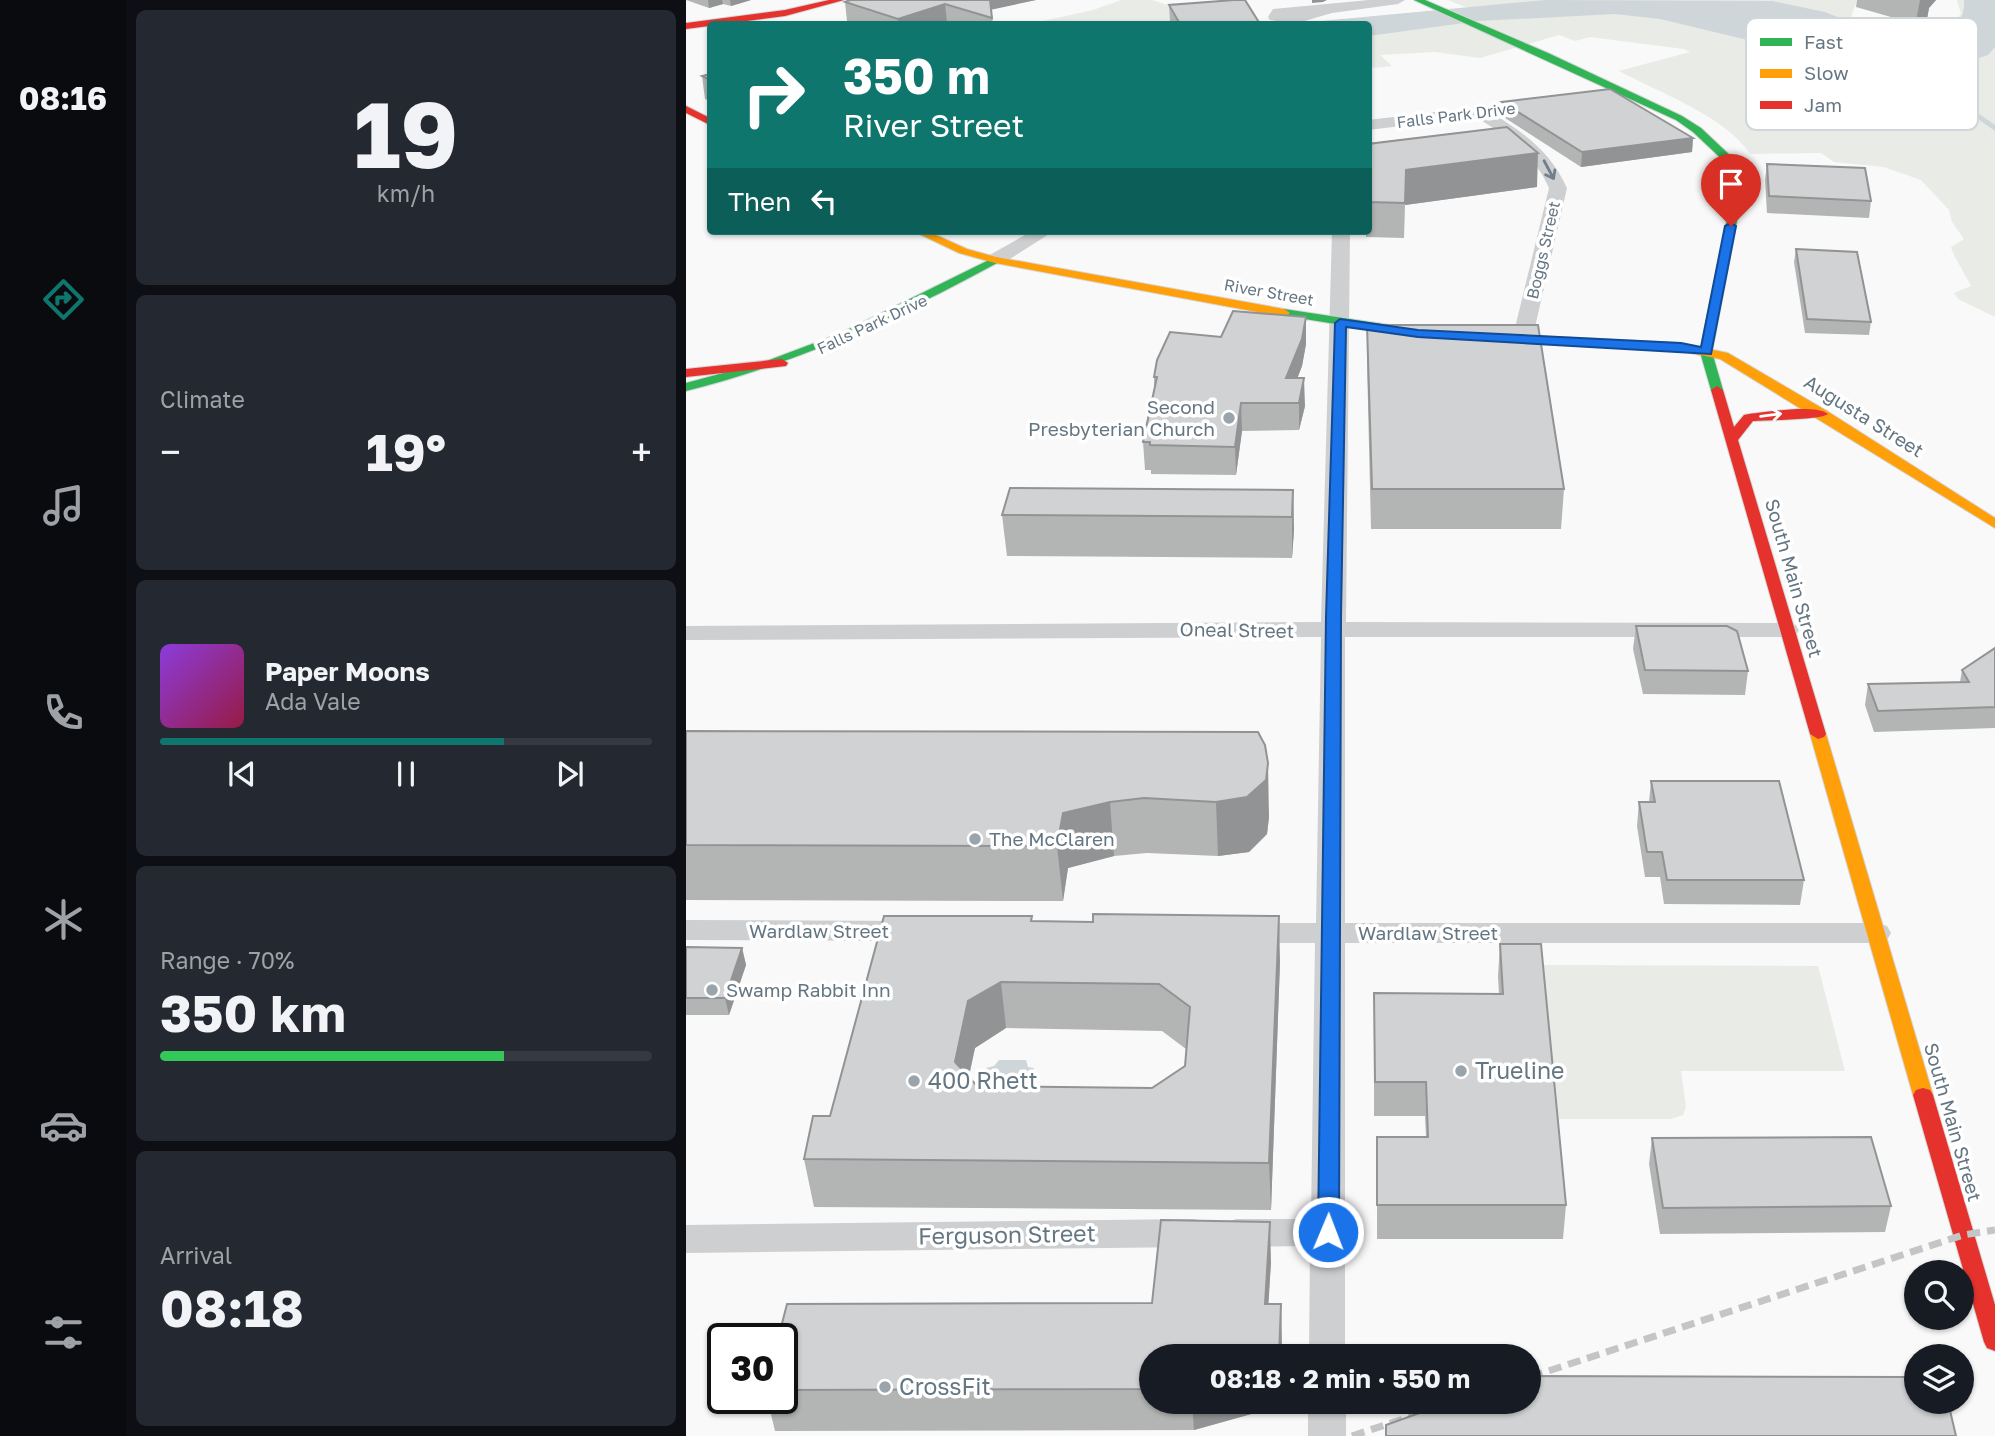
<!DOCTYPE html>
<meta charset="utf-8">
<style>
body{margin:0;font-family:"Golos Text",sans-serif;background:#242831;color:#f1f3f6;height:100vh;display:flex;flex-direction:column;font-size:26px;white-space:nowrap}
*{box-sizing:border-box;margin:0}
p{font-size:23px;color:#9ea1a6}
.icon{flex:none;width:38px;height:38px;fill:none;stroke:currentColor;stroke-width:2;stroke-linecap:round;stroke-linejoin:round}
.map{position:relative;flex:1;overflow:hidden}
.drawer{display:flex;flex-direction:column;gap:10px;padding:10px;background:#0d0f14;width:560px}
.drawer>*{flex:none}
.guide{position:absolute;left:21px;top:21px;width:665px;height:214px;border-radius:7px;box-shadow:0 2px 5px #0004;background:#0f766e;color:#fff;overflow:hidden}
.buttons{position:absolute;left:1218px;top:1260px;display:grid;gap:14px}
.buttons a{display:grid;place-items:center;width:70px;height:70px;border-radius:50%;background:#171b24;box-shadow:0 2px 5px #0004;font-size:35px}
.speed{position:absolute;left:21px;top:1323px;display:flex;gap:14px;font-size:35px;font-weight:700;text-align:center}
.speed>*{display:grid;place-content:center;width:91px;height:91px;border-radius:50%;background:#171b24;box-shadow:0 2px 5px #0004;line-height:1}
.speed .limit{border:4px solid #111;border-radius:10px;background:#fff;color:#111}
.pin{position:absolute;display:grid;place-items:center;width:60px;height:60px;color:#fff;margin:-72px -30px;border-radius:50% 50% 50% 0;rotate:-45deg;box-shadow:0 0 7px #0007}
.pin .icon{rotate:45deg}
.me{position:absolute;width:77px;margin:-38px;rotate:1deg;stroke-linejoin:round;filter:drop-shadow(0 0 5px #0008)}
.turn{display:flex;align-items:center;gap:24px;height:147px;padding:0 21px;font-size:32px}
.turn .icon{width:91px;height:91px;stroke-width:2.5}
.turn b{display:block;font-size:49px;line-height:60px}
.then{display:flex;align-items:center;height:66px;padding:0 21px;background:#0003;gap:14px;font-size:26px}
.big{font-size:52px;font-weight:700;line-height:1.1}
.drawer .tile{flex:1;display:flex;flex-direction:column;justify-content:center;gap:10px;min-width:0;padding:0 24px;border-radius:10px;background:#242831}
.drawer .dial{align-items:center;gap:0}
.dial b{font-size:91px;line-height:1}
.song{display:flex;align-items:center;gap:21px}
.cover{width:84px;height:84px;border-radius:10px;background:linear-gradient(135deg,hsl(270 70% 55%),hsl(340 70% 35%))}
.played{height:7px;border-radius:4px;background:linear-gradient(90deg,#0f766e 70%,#363941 70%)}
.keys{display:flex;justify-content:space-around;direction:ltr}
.heat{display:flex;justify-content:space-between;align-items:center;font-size:38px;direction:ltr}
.charge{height:10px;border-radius:5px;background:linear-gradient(90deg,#34c759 70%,#363941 0)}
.trip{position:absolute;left:453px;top:1344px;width:402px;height:70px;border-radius:35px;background:#171b24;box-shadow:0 2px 5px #0004;font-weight:700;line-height:70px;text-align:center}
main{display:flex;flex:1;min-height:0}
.tabs{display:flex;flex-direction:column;width:126px;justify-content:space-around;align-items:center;background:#090b0e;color:#9ea1a6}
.tabs .icon{width:49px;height:49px}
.tabs .active{color:#0f766e}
.tabs b{font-size:32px;color:#f1f3f6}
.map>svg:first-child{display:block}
</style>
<main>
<nav class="tabs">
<b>08:16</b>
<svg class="icon active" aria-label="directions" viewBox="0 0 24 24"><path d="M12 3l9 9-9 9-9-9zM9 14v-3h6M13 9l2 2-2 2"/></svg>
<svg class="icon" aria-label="music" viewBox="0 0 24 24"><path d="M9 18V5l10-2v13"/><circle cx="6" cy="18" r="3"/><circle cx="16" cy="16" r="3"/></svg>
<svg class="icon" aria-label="phone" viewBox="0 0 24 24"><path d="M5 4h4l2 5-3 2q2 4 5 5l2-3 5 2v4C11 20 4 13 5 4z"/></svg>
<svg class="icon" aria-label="climate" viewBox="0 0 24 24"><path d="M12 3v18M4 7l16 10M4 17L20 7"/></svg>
<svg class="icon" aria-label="car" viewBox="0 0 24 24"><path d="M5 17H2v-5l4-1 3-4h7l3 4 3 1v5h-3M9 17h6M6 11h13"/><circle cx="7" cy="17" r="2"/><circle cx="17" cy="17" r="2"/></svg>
<svg class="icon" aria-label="filters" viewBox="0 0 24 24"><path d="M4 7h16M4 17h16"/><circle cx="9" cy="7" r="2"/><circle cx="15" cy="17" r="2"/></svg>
</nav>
<section class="drawer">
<div class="tile dial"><b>19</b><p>km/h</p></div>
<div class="tile"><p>Climate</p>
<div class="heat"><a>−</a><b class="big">19°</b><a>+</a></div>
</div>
<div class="tile">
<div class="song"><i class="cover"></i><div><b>Paper Moons</b><p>Ada Vale</p></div></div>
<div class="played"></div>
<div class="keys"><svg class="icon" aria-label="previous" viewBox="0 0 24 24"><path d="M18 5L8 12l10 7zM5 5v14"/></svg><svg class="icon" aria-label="pause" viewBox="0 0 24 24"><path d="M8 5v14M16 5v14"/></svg><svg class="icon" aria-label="next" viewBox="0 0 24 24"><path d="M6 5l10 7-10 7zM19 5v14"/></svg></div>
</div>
<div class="tile"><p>Range · 70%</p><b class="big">350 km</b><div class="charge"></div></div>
<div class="tile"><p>Arrival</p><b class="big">08:18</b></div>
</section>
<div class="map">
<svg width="1309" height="1436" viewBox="0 0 1309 1436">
<rect width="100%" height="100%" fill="#f9f9f9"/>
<g fill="#e8ebe6">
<path d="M435,0h31l24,8 -3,16h-144l64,-14z"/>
<path d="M762,0h409l-7,20c21,10 68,27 91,19 10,-4 15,-17 20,-26l-4,-13h38v317l-37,-18 -4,-6 17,-7c-4,-8 -19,-33 -20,-39l13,-8 -12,-17 -3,-12 -28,-30 -37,-13 -50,-5 -13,-9 -71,1c-23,-37 -92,-62 -131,-83l71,-19 -6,-3 -94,-12 -15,4 -16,-6 -79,23 -45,-6 -55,3 12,11 -18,2 -5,-5 -1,-39h-80l182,-15z"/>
<path d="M857,965l275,1 27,105h-164l5,36 -3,8 -12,4h-112z"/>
</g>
<g fill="#ced6d9">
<path d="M860,0l226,1 53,11 57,23 42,7 26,-1c4,-13 16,-25 14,-41h31v47l-7,8 -24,8 -180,-22 -28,1 -96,-23 -45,-5 -137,7 -109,15 -1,-12h-79z"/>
<path d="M313,1060h27l2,7 6,1 -6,28 -46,-2 4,-26 8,-2z"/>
</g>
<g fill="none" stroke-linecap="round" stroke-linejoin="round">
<path stroke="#ced6d9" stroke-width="5" d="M1274,54l-12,27 17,26 30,21"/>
<g stroke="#d5d6d7" stroke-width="2">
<g id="fast">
<path d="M728,0h11l123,53 134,63 19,12 35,33 4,44 -28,147 11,38 -2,3 -4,1 -6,-4 -11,-38 30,-147 -3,-41 -34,-32 -17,-12z"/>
<path d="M309,257l4,1v4c-101,55 -201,101 -313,129v-8l78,-21 77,-29z"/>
<path d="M598,309l132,20 6,4 -6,4 -136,-22v-4z"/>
</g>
</g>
<g stroke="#d5d6d7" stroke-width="2">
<g id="slow">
<path d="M227,231h14l40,18 29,8 288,52 6,4 -6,4 -289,-54 -36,-10z"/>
<path d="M806,334l188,9 48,10 99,58 168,107v10l-275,-169 -40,-8 -192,-10 -2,-3z"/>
<path d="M1132,729l8,5 107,361 -3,5 -7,2 -7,-2 -3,-5 -103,-361z"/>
</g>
</g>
<g stroke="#d5d6d7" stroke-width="2">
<g id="jam">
<path d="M143,0h15l-59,16 -99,13v-6l99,-13z"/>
<path d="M0,106l24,12v7l-24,-12z"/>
<path d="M96,359l6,4 -2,3 -100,11v-8z"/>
<path d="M1031,386l6,4 11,37 10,-12 5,-1c18,-2 66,-10 79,0 -7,6 -60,6 -75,7l-15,19 88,294 -2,3 -6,2 -8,-5 -99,-344z"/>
<path d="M1237,1088l7,2 3,5 62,210v46l-8,-3 -3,-6 -71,-247 3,-5z"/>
</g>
</g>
<g fill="#cecfd0" fill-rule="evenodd">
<path d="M683,0h36l-7,4 -66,9 -38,11 -24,-4 -2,-3 5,-8z"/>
<path d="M809,105l8,5 -8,5c32,20 56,38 72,73l-35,152 -3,4h-14l-3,-4 37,-152c-15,-35 -42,-51 -73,-71l-108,13v-10z"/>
<path d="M346,231h22l-52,33h-14l-2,-4 2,-4z"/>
<path d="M646,231h18l-4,391 441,1 9,2 3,5 -3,5 -9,2h-442v286h531l11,3 4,7 -4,7 -11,3h-531v413h-36l1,-110 -74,1 -12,-4 -5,-10 5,-10 12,-4h75l4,-276h-71l-11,-3 -4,-7 4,-7 11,-3h72l5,-286 -635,3v-14l635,-4z"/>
<path d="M0,920l229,1 11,3 4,7 -4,7 -11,3 -229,-1z"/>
<path d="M508,1219l12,4 5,10 -5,10 -12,4 -508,6v-28z"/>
<rect x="622" y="1402" width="38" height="34"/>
</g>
<use href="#fast" fill="#30b455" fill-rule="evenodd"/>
<use href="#slow" fill="#ff9f0a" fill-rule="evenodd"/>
<use href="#jam" fill="#e5322d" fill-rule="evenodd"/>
<g stroke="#c3c5c6" stroke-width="7" stroke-dasharray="13 7" stroke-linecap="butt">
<path d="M844,1377l433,-142 32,-5"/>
<path d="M666,1436l102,-34"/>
</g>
</g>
<g fill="#b3b5b5" fill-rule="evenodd">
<path d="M0,0h65l-20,6 -8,-2 -14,4z"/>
<path d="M350,0l-45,9 2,15h-42l-4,-1 -4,1h-86l-10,-3 -2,-19z"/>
<path d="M1171,0h79l-7,8 -2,11 -11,2 -18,-2 -42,-12z"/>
<path d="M483,5l91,19h-88l-2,-3z"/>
<path d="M24,74v27l-5,-2 -3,-23z"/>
<path d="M816,102l191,36 -1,14 -111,15 -79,-51z"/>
<path d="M682,144l169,43 -132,18 -1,33 -38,-1v-6h2z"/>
<path d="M1081,164l104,37 -2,17 -102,-5 -2,-33z"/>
<rect x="569" y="231" width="63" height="2"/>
<path d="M1110,249l75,73 -2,13 -64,-2 -11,-71z"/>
<path d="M620,317v27l-4,22 -5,12 8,28 -6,24 -57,1 -6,44 -85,-1v-4h-6l-2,-28 11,-51v-14l67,-40z"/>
<path d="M681,325l197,164 -3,40h-190l-4,-167z"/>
<path d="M607,490l1,40 -2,28 -285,-2 -5,-41z"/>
<path d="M950,626l112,45 -3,24 -102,-1 -10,-45z"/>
<path d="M1309,648v80l-121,4 -9,-27 3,-21 92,-2 2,-12z"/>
<path d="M0,731l572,1 11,85 -2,17 -18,18 -31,4 -71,-3 -33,3 -46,12 -5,33 -377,-1z"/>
<path d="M965,781l153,99 -4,25 -136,-1 -4,-27h-15l-8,-51 2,-24h10z"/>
<path d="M346,916v5l248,41 -9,248 -457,-3 -10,-48 26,-43zM320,1028l156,3 24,18 -1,17 -33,22 -175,-2 -8,-9 6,-29z"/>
<path d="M814,944l66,261 -3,34h-186v-102h49l-1,-21h-51v-123l125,1 -1,-18z"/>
<path d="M0,947l56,1 4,17 -17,50h-43z"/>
<path d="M966,1138l239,68 -6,26 -225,2 -11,-70z"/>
<path d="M585,1262l-3,42h13l1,40 -130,12v46h128v4l-86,24 -419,1 -8,-33h15v-59l370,-36z"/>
</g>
<g fill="#929394">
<path d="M22,0h14l1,4 -14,4z"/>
<path d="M44,0h21l-20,6z"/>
<path d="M303,0h47l-46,10z"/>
<path d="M626,0h15l-4,2 -11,1z"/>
<path d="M1234,0h16l-7,8 -2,11 -11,2z"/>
<path d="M259,4l2,19 -4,1h-44l-1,-5z"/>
<path d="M1007,138l-1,14 -111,15 1,-15z"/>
<path d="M852,153l-1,34 -132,18 -1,33 2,-68z"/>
<path d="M620,317v27l-4,22 -14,37 -2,-25z"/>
<path d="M618,378l1,28 -6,24v-27z"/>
<path d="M555,403l1,28 -6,44 -1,-28z"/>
<path d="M607,490l1,40 -2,28v-41z"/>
<path d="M582,763l1,54 -2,17 -18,18 -31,4 -2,-54z"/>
<path d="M424,802l4,54 -46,12 -5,33 -6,-55 6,-33z"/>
<path d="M593,916l1,46 -9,248 -2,-47z"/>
<path d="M56,948l4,17 -17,50 -4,-17z"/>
<path d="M315,982l5,46 -31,20 -14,62 -6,-48 13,-61z"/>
<path d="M584,1222l1,40 -5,82 -1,-40z"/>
<path d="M595,1304l1,52h-3z"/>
<path d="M506,1402h88v4l-86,24z"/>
</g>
<g fill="#d0d2d3" stroke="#929394" stroke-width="2" fill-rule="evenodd">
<path d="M164,0h140l2,18 -47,-14 -47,15 -53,-17z"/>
<path d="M548,0h11l15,24h-80l-11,-19z"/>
<path d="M24,74v6l-8,-4z"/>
<path d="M924,89l83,49 -111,14 -80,-50z"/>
<path d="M821,127l31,26 -132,17 -1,33 -37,-1v-58z"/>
<path d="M1081,164l98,4 6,33 -102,-5z"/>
<path d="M1110,249l61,3 14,70 -64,-3z"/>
<path d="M547,311l73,6 -4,22 -16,39h18l-5,25h-58l-6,44 -85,-2v-3h-7l14,-65h-3l3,-17 13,-28 51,5z"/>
<path d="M681,325h171l26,164h-192z"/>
<path d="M324,488l283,2 -1,27 -290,-2z"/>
<path d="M950,626h91l10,5 11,40 -103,-1z"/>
<path d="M1309,648v59l-117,4 -10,-27 101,-2 -7,-12z"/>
<path d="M0,731l572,1 7,13 3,18 -2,17 -19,17 -31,5 -72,-4 -34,4 -47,11 -6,33 -371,-1z"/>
<path d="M965,781h128l25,99h-137l-5,-28h-15l-8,-50h16z"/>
<path d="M407,914l186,2 -10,247 -465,-4 9,-43h17l54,-200h148l-1,5 62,1zM315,982l158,2 31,23 -5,59 -33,22 -175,-2 -22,-24 13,-61z"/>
<path d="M814,944h41l25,261h-189v-68h51l-2,-55h-51l-1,-89 129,1z"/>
<path d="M0,947l56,1 -17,50h-39z"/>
<path d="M1185,1137l20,69 -228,2 -11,-70z"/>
<path d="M475,1220l109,2 -5,82h16l-2,52h-127v33l-370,1v-51h-4l9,-35 365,-1z"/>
<path d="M844,1376l386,1v25h32l8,34h-570v-11l64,-23h80z"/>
</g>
<defs><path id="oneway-shaft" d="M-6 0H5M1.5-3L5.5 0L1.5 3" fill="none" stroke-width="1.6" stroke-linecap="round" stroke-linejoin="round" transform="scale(1.75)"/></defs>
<use stroke="#707f8b" href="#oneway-shaft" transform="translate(863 170) rotate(62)"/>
<use stroke="#fff" href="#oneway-shaft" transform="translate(1085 415) rotate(-7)"/>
<path fill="#1a73e8" stroke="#114b97" stroke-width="2" d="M1045,223l5,3 -25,128 -293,-17 -72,-10 -5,290 -2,615 -3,5 -8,3 -7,-3 -3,-5 8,-615 9,-294 5,-4 78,11 263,13 20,4 24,-121z"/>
<g fill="#99a4ac" stroke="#fff" stroke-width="2.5">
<circle cx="543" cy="418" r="7"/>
<circle cx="289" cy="839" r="7"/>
<circle cx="26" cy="990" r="7"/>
<circle cx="775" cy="1071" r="7"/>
<circle cx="228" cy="1081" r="7"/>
<circle cx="199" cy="1387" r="7"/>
</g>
<g text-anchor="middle" stroke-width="7" stroke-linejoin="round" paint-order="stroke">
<g font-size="16" fill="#657683" stroke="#fff">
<text transform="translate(770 115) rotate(-7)" y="6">Falls Park Drive</text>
<text transform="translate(857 250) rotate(-77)" y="6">Boggs Street</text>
<text transform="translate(583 292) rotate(10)" y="6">River Street</text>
<text transform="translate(186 324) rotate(-25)" y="6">Falls Park Drive</text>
</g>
<g font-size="19" fill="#657683" stroke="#fff" text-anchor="start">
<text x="529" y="414" text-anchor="end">Second<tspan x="529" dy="22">Presbyterian Church</tspan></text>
<text x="303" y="846">The McClaren</text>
<text x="40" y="997">Swamp Rabbit Inn</text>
</g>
<g font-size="19" fill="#657683" stroke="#fff">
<text transform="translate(1178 416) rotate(32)" y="7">Augusta Street</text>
<text transform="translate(1108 578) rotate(74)" y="7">South Main Street</text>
<text transform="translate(551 630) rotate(1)" y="7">Oneal Street</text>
<text x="133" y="938">Wardlaw Street</text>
<text x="742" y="940">Wardlaw Street</text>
<text transform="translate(1267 1122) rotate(74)" y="7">South Main Street</text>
</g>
<g font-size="23" fill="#657683" stroke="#fff" text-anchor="start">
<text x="789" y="1079">Trueline</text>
<text x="242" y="1089">400 Rhett</text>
<text x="213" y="1395">CrossFit</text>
</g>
<g font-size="23" fill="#657683" stroke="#fff">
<text transform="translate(321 1235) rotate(-1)" y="8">Ferguson Street</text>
</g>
</g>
<rect x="1060" y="18" width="232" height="112" rx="10" fill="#fff" stroke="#d1d6da" stroke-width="2"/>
<rect x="1074" y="38" width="32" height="8" fill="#30b455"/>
<rect x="1074" y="69" width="32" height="9" fill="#ff9f0a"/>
<rect x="1074" y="101" width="32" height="8" fill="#e5322d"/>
<g font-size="19" fill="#657683">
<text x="1118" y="49">Fast</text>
<text x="1118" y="80">Slow</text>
<text x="1118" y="112">Jam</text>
</g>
</svg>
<div class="buttons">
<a><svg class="icon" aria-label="search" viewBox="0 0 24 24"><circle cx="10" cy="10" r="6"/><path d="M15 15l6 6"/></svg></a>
<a><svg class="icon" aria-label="layers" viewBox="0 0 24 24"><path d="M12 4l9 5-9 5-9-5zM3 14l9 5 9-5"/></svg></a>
</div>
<div class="speed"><div class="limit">30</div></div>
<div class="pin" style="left:1045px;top:226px;background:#d93025"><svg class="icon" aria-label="arrive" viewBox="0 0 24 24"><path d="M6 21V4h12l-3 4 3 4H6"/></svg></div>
<svg class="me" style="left:642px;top:1232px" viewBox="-20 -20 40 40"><circle r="17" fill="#1a73e8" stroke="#fff" stroke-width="3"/><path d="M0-11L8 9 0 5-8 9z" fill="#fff"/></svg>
<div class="trip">08:18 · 2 min · 550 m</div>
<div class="guide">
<div class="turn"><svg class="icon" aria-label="right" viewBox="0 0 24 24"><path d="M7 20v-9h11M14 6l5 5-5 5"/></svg><div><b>350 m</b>River Street</div></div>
<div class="then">Then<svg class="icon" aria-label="left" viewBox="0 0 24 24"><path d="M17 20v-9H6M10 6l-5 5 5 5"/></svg></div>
</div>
</div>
</main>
